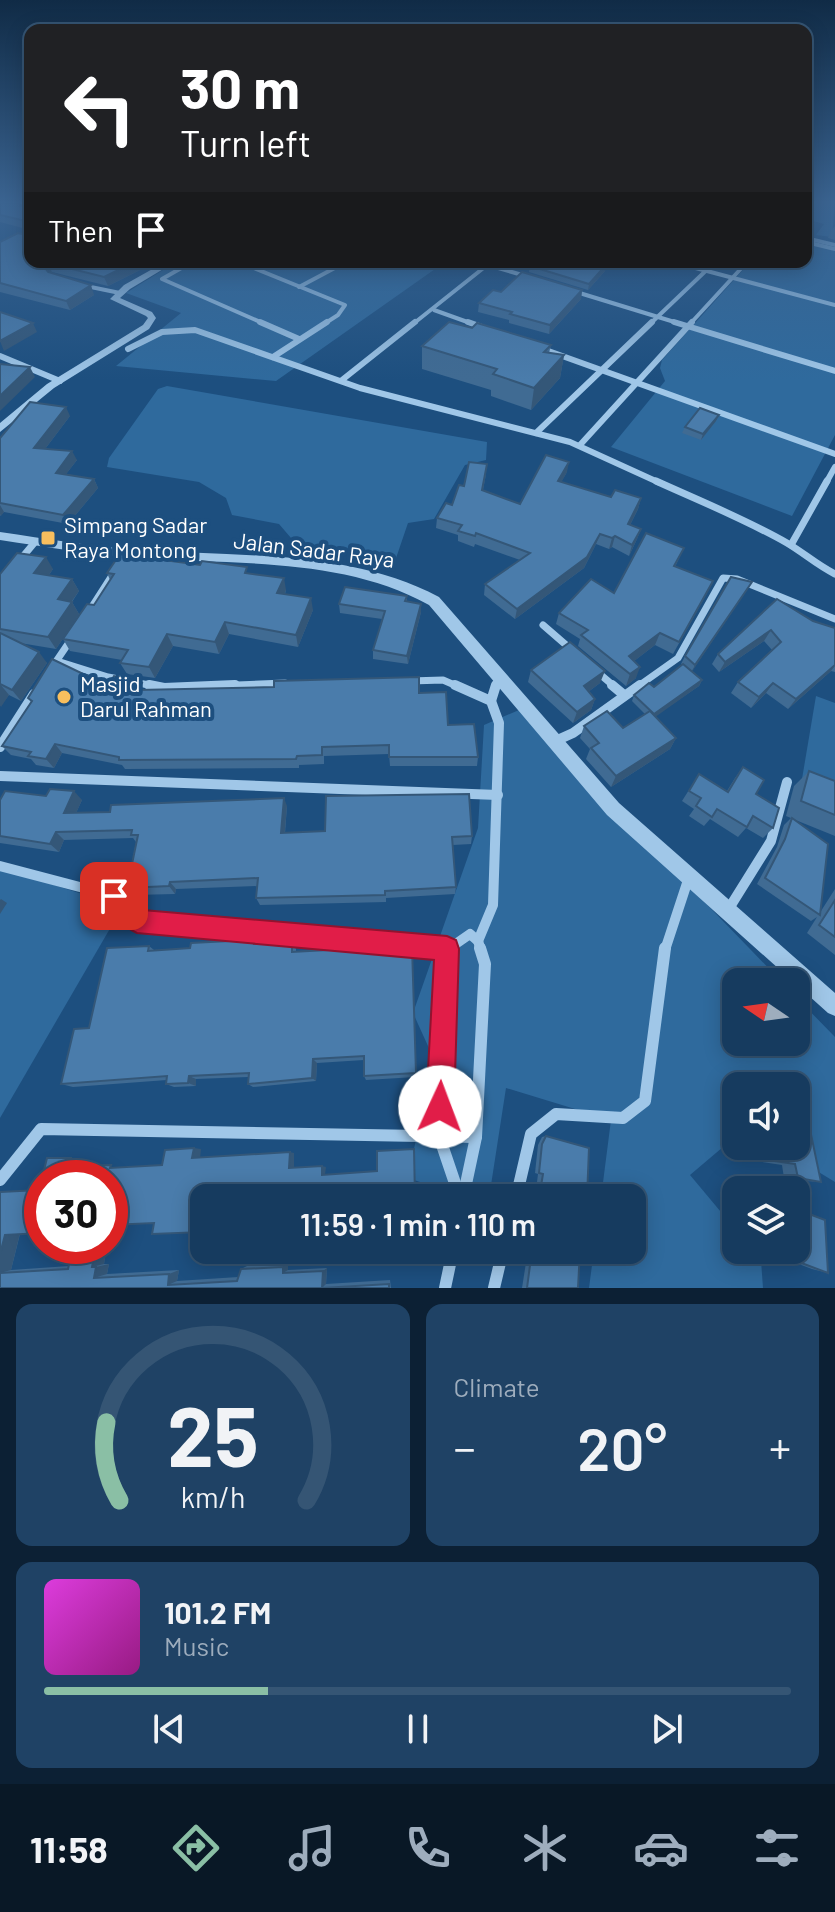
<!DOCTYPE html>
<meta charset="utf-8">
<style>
body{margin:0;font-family:Barlow,sans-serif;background:#1f4265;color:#f1f3f6;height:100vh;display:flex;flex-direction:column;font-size:30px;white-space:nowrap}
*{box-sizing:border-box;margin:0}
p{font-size:26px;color:#9eadbd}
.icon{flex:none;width:44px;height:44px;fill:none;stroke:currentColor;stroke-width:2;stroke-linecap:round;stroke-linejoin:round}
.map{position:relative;height:1288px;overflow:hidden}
.details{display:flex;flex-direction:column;gap:16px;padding:16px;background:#0c2034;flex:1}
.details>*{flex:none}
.guide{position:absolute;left:24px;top:24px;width:788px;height:244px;border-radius:16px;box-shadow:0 4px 20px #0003,0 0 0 2px #355574;background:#202124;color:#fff;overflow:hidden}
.needle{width:52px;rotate:283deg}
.buttons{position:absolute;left:722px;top:968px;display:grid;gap:16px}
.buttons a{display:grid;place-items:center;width:88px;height:88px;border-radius:16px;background:#163b5f;box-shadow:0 4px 20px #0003,0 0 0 2px #355574;font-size:40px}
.speed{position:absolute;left:24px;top:1160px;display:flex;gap:16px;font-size:40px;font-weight:700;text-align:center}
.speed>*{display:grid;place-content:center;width:104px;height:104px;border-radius:50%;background:#163b5f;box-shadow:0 4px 20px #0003,0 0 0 2px #355574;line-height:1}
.speed .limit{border:12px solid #d22;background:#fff;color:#111}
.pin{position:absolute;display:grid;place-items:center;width:68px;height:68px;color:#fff;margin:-34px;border-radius:16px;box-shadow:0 4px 12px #0006}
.me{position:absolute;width:88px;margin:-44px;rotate:2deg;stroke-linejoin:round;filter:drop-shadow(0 0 6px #0008)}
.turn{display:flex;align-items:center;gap:28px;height:168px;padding:0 24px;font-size:36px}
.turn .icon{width:104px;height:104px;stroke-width:2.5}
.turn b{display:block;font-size:56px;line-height:68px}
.then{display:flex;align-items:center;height:76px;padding:0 24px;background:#0003;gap:16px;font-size:30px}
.big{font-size:60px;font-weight:600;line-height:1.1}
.details .tile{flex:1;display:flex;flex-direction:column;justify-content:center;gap:12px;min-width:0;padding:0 28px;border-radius:16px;background:#1f4265}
.details .dial{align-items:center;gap:0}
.dial svg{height:208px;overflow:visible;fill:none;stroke:#355574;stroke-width:7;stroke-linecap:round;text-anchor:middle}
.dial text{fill:#f1f3f6;stroke:none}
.song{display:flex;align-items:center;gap:24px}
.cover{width:96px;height:96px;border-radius:12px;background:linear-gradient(135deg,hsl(300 70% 55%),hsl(310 70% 35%))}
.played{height:8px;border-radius:4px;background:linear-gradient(90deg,#8abfa5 30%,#355574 30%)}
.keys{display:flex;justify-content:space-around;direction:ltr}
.heat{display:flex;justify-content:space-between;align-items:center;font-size:44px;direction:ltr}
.details .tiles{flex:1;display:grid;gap:16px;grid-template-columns:1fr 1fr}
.tile:last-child{grid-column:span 2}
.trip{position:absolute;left:190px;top:1184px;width:456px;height:80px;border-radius:16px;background:#163b5f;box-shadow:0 4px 20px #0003,0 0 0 2px #355574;font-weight:600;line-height:80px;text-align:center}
.tabs{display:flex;height:128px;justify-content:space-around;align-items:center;background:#091826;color:#9eadbd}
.tabs .icon{width:56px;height:56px}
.tabs .active{color:#8abfa5}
.tabs b{font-size:36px;color:#f1f3f6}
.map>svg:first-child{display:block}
</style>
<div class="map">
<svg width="835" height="1288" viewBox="0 0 835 1288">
<rect width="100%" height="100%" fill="#1d4f7f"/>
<g fill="#2f6a9d">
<path d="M806,200h29l-3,37 -16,-2 8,-11 -18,-5z"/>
<path d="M806,241l29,7v187l-43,81 -181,-69 54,-66 -5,-13 2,-8 88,-98h56z"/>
<path d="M176,262h269l-169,119 -160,-15 65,-53 -55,-20z"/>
<path d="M167,386l320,56 -1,18 -21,5 -31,54 -26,4 -14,41 -97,-19 -18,-21 -47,-9 -6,-17 -27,-16 -92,-15 2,-9 49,-69z"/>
<path d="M816,696l19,7v89l-33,-13z"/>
<path d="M519,710l263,272h-46v60h60v-45l39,40v145l-59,-36h20v-60h-60v50l-46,39 46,55v20h17l8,10 2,28h-174l5,-38h38v-52h-31l10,-78 -105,-32 -17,110h-21l-60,-20 25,-121 -20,-44 65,-185 6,-103z"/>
<path d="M0,868l111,35 7,4 1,6 -119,205z"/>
</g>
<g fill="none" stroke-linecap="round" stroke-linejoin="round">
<g stroke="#a0c7e8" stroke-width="4">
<path d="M2,200l16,3 12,-3"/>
<path d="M806,242l29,7"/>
<path d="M192,262l-30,17 103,45"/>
<path d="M239,262l106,43 -7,10 -14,9"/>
<path d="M673,262l162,43"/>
<path d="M488,265l41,12"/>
<path d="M81,285l39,8"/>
<path d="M299,287l47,-25"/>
<path d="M573,291l108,33"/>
<path d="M434,310l39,14"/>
<path d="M413,324l78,-62"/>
<path d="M650,324l65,-62"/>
<path d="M690,324l57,-62"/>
</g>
<g stroke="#a0c7e8" stroke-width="6">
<path d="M260,322l39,17"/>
<path d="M468,322l14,5"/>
<path d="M674,322l161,49"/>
<path d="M540,348l295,106"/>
<path d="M128,349l34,-17 33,-2 165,58 210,54 90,41"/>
<path d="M0,356l60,25"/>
<path d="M273,357l54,-35"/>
<path d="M342,380l73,-58"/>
<path d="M536,433l116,-111"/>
<path d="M580,445l112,-123"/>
<path d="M826,483l9,-16"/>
</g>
<g stroke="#a0c7e8" stroke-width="7">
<path d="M656,481c44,20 89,38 131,62 17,10 30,22 48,31"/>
<path d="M791,545l36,-64"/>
<path d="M20,560l15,-18"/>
<path d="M88,613l27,-42"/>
<path d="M543,625l30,26"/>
<path d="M57,661l51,16 51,10"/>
<path d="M55,663l17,-25"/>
<path d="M595,670l20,17"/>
<path d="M410,681l33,-1 16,7"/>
<path d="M186,687l99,-4"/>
<path d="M495,687l4,-12"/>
<path d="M637,687l41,-29 45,-80 14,1 98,40"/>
</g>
<g stroke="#a0c7e8" stroke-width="10">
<path d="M149,685l15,3 71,-3"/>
<path d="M455,685l36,16 8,22 -6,182 -15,36"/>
<path d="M612,685l12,10"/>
<path d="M491,701l5,-16"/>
<path d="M553,742l20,-9 67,-48"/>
<path d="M0,747l34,-53"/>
<path d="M0,776l498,19"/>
<path d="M0,866l114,30 23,25 310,28"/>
<path d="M728,910l43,-69 16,-59"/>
<path d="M447,950l23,-16 8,7 3,9"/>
<path d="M665,950l24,-73"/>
</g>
<g stroke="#a0c7e8" stroke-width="12">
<path d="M438,948l9,1"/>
<path d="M448,948l-9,188 21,62"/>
<path d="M0,1180l41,-51 435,8"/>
<path d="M463,1198l13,-61 9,-173 -5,-16"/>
<path d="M516,1198l15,-64 25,-20 67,4 22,-17 20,-153"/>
<path d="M445,1288l8,-38"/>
<path d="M494,1288l9,-38"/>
</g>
<g fill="#a0c7e8" fill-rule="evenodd">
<path d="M806,236l29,7v4l-29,-7z"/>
<path d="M165,262h10l-45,27 -10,9 32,14 4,6 -7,11 -95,59 -54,44v-9l47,-39 96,-59 5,-7 -2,-2 -36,-17 14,-14z"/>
<path d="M0,532c46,7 93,14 140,18 99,7 209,-1 299,47l180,206 216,190v23l-7,-3 -221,-198 -178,-210c-86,-48 -193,-40 -289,-47 -47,-3 -93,-11 -140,-18z"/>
</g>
</g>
<g fill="#406b93">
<path d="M0,200h19l2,6 8,-2 1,-4v30l-30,-8z"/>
<path d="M835,226v14l-7,-2 2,-6z"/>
<path d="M0,242l30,20h126l-48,24 -56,-14v1l42,22 -24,15 -70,-18z"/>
<path d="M526,262h69l11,3 -1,6 -17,19 -59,-18 1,-6 2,-2z"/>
<path d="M582,290l-1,9 -32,35 -40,-11v-3l-31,-8 1,-9 22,-11z"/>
<path d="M472,328l79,17 -2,8 15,2 -4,23 -29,32 -40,-14v-6l-69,-21v-23z"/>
<path d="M719,415l-3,6 -15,19 -19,-7 3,-6z"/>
<path d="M70,416l-25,33 32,11 -11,14 28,5 4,9 -30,36 -64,-12 -4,4v-78z"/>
<path d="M567,472l-6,10 50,15 30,1 -3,11 -8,16 11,4 -4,10 -8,17 -17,-9 -3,2 -13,-5 -12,24 -69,51 -31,-24 1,-11 35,-24 -45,-16 -1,3 -16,-6v-6l-22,-7 1,-10 15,-13 12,-19 22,-12 -3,16 37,14z"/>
<path d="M684,548l-9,19 32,26 -34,61 -18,-9 -21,16 2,17 -10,8 -48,-40 2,-7 -24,-15 3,-11 55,-20z"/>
<path d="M53,569l-4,6 23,4 7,12 -7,11 7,12 -23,35 -36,-6 27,20 -26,38 -12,-6 -9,11v-132z"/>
<path d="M107,573h142l37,17 -1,4 28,16 -15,37 -69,-13 -10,20 -46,-8 -18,32 -28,-4 -7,-11 2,-3 -52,-9 -7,-12 31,-34 16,-25z"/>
<path d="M752,582l-60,89 10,9 -3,6 -44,30 21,22 -6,11 -59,38 -25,-28 4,-10 -10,-11 4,-12 39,2 22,-14 -13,-13 2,-6 20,-8 28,-22 -1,-1 4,-8z"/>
<path d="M407,596v5l14,3v8l-13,52 -35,-5v-9l9,-31 -42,-6 -1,-9z"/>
<path d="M777,599l36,22 22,7v44l-4,-1 -43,38 -22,-16 -15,15 -20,-15 7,-11 34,-32 -8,-9 -45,31 -7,-8 6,-10z"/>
<path d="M531,670l69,13 -12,9 7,7 -4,11 -18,13 -45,-41z"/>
<path d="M108,686l37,4 274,3 59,64 -1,9h-87l-1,-12 -65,2v8l-25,1v3l-174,1 -3,-4 -60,-12 -8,15 -18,-3 -5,-6 -20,-4 -9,-9 29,-44 -3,-4z"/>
<path d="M743,767l30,61 -10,10 -17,-10 -8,9 -28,-18 -6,7 -15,-10 5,-7 -12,-8 17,-27 28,17 8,-13z"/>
<path d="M809,771l26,10v55l-42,-17 28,92 14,-22v66l-28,-22 10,-16 -6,4 -54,-37 20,-37 7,-22 7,-7 -5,-2 8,-30z"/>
<path d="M46,796l36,4 -6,13 211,-7 -2,27 187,3 -1,8 -18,1 3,42 -1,7 -69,4v4l-126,3 -4,-7 2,-12 -82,3 -1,5 -41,1 -7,-7 9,-46 -3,-4 -69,2 -5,12 -59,-9v-43z"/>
<path d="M260,940l-1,3 33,-1 4,7v2l116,-4 4,130 -50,3 -2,-4v-16l-47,3 -1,18 -63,6 -5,-3v-7l-52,2v7l-22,1 -8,-3 1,-4 -94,7 -12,-3 88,-138 5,4 36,-2z"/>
<path d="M736,1131v15h60l25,36 -15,-1 -22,-3 -2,-13 -47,-7 -4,-26z"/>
<path d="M546,1136l41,62h-52l3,-24 -3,-1 3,-28 4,-8z"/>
<path d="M0,1192l42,41 -22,1 -9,36 58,-4 4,-20h34l-3,18h5l-2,10 72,-4 -2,11 61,-4 3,-8 6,-3 41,-3v7l39,-2 -1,16 64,-4 1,8h-391z"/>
<path d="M528,1250h52l-2,38h-56z"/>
<path d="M761,1250h35l32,23 -16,-4z"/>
</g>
<g fill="#345778">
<path d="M135,262h21l-48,24 -4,-9z"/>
<path d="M48,263l4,9 -3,5 -4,-9z"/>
<path d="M606,265l-1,6 -17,19 1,-6z"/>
<path d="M91,285l3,10 -24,15 -4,-9z"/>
<path d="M582,290l-1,9 -32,35 1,-9z"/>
<path d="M33,323l4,9 -33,19 -4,-10z"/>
<path d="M564,355l-4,23 -29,32 3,-22z"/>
<path d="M30,367l5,10 -35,34v-15z"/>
<path d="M66,407l4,9 -31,41 -5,-9z"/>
<path d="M719,415l-3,6 -15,19 2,-6z"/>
<path d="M72,451l5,9 -17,22 -4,-9z"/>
<path d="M569,462l-2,10 -11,20 2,-11z"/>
<path d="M94,479l4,9 -30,36 -5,-9z"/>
<path d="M641,498l-3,11 -13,26 3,-11z"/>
<path d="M0,505l4,7 -3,4 -1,-2z"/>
<path d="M641,529l-4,10 -8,17 3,-11z"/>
<path d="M600,534l-4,10 -12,24 -69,51 2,-10z"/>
<path d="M615,536l-3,11 -3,2 3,-11z"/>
<path d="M46,557l7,12 -11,16 -8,-12z"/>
<path d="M284,578l2,12 -6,15 -3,-12z"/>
<path d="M72,579l7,12 -14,20 -7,-12z"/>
<path d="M752,582l-5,8 -56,83 4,-8z"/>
<path d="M311,598l2,12 -15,37 -2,-12z"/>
<path d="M72,602l7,12 -23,35 -8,-12z"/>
<path d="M421,604v8l-13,52 -1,-8z"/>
<path d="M225,622l4,12 -10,20 -4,-12z"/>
<path d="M771,630l-7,11 -45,31 6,-10z"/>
<path d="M660,633l-5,12 -30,23 4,-12z"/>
<path d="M167,634l6,12 -18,32 -6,-11z"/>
<path d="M39,652l8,11 -26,38 -9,-11z"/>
<path d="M835,665l-4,6 -43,38 8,-10z"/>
<path d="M640,667l-4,11 -10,8 4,-12z"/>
<path d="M605,671l-5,12 -20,15 4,-12z"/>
<path d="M702,680l-3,6 -48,34 3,-6z"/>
<path d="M773,683l-7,10 -15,15 8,-11z"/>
<path d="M0,684l9,11 -8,12 -1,-2z"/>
<path d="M595,699l-4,11 -18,13 4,-11z"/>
<path d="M676,738l-6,11 -59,38 5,-11z"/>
<path d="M55,744l7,9 -8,15 -8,-9z"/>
<path d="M74,791l8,9 -10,22 -8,-9z"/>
<path d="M284,798l3,8 -3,35 -3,-8z"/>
<path d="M56,832l8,8 -5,12 -9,-8z"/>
<path d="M170,882l6,7 -1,5 -6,-8z"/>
<path d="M1,899l6,4 -7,11v-14z"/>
<path d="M255,933l5,7 -1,11 -5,-7z"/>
<path d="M313,1059l4,4 -1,18 -4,-3z"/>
<path d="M189,1076l7,3v7l-8,-3z"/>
<path d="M194,1148l7,1 -1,10 -8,-1z"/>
<path d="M290,1152l4,1v15h-5z"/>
<path d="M71,1158l12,1 -2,8 -12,-1z"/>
<path d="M322,1166l4,1 -1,8h-3z"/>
<path d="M20,1233l-9,37 -11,3v-19l5,-19z"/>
<path d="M96,1246h11l-3,18 -12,3z"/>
<path d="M288,1263v7l-5,3v-6z"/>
<path d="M109,1264l-2,10 -13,4 2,-11z"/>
<path d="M327,1268l-1,16 -4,4 1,-17z"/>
<path d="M179,1270l-2,11 -9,4 1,-11z"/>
</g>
<g fill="#4a7cab" stroke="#345778" stroke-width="2">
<path d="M0,200h19l1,6 9,-2 1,-4v22l-30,-7z"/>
<path d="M18,233l12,3v26h105l-31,15 -56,-14 -3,5 3,4 43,13 -25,16 -66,-18v-41z"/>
<path d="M534,262h61l11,3 -17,19 -59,-18z"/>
<path d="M522,272l60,18 -32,35 -40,-11 2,-2 -33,-9 14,-13 8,2z"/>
<path d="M0,312l33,11 -33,18z"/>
<path d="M449,322l23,6 5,-5 74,22 -7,7 20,3 -30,33 -41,-14 4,-5 -75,-23z"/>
<path d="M0,364l30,3 -30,29z"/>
<path d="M30,402l36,5 -32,41 38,3 -16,22 38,6 -31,36 -63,-12v-65z"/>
<path d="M700,408l19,7 -16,19 -18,-7z"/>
<path d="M546,455l23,7 -11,19 53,16 4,-7 26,8 -13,26 13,5 -9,16 -17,-9 -3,2 -12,-4 -13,23 -70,52 -32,-25 45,-31 -54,-20 -1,3 -17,-5 4,-6 -25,-7 9,-15 6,2 7,-20 5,1 5,-24 18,2 -5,26 38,14z"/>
<path d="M646,533l38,15 -10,18 39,15 -34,61 -19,-9 -31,23 11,11 -10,7 -49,-39 7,-5 -29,-17 32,-34 23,14z"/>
<path d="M17,553l29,4 -12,16 38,6 -14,20 14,3 -24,35 -48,-8v-55z"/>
<path d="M120,554l80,11 2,-4 45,6 -2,6 39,5 -7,15 34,5 -15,37 -71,-13 -10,20 -48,-8 -18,33 -29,-4 8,-13 -65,-11 24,-35 7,1 20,-31 -7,-1z"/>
<path d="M731,577l21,5 -57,83 -10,-9z"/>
<path d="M345,587l62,9 -2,5 16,3 -14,52 -34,-6 12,-39 -46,-7z"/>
<path d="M777,599l36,22 22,7v37l-39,34 -23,-16 -14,14 -21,-15 43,-40 -10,-12 -46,32 -7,-8z"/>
<path d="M0,633l39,19 -27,38 -12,-6z"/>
<path d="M570,642l35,29 -21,15 11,13 -18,13 -46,-42z"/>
<path d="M52,659l56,27 6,-10 24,5 4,2 -4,7 136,-3v-6l145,-4v16l27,-1 2,33 26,-1 4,33h-89v-12l-67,2v8l-25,1 -1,3 -177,1v-3l-64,-13 -9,15 -18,-3 3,-4 -29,-6 30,-45 -4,-3z"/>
<path d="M683,664l19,16 -48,34 -20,-19 15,-12 5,4z"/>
<path d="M607,711l16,17 27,-17 26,27 -60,38 -25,-28 8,-5 -15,-17z"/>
<path d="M743,767l21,13 -8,14 23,14 -6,20 -20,-12 -6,11 -30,-18 -5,8 -16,-11 5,-8 -12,-7 10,-17 29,18z"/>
<path d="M809,771l26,10v34l-34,-14z"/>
<path d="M50,789l24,2 -10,22 46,-1 1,-7 173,-7 -3,35 44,-2 1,-35 143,-2 3,42 -20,1 4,50 -71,4v4l-129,3 2,-20 -88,4 -1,4 -42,2 11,-53h-7l1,-5 -76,2 -6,12 -50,-8v-36l5,-9 41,5z"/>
<path d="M792,818l36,26 -8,71 -55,-37 20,-39z"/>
<path d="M835,900v37l-16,-12z"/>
<path d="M231,931l24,2 -1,11 38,-2v10l73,-4 3,-5 44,4 4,126 -52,3v-20l-51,3 -1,19 -64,6 1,-11 -60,3 -1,7 -22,1 1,-8 -106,8 13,-55 15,-1 18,-80 42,-2 -1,5 42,-3 1,-5 38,-2z"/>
<path d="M796,1118l12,2 13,62 -23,-4 -3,-14 -49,-7 -1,-11h51z"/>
<path d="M546,1136l43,12 -2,50h-48l4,-24 -4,-1 3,-29z"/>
<path d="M194,1148l-2,10 98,-6 -1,16 33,-2v9l55,-4v-20l37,-2 1,49h-211v40h-1v-6l-51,2 2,-11 -44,2v-47h-68l5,-20h24l-2,8 42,-1 -1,3 52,-3 3,-15z"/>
<path d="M42,1178v55l-37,2 -5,19v-62l39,-2z"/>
<path d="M796,1209l29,11 3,53 -61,-23h29z"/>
<path d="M73,1246h23l-4,21h4l-2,11 75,-4 -1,11 69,-4 4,-12 42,-2v6l40,-2 -1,17h-322v-15l68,-4z"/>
<path d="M377,1250h40v1l-40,2z"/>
<path d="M532,1250h48l-2,38h-51z"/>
<path d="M389,1284v4h-67z"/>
</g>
<linearGradient id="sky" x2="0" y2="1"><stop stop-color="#102b46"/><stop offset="0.53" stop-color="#3a6390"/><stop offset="1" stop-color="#3a6390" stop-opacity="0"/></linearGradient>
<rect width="835" height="380" fill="url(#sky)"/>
<path fill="#e11d48" stroke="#92132f" stroke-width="2" d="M114,884l8,4 21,22 304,26 9,4 3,9 -5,158 -4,10 -10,4 -10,-4 -4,-10 8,-147 -297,-27c-14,-6 -29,-23 -35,-37l4,-8z"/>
<g fill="#f8bf5e" stroke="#1d4f7f" stroke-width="3">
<rect x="40" y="530" width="16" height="16" rx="4"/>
<circle cx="64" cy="697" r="8"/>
</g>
<g text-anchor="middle" stroke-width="8" stroke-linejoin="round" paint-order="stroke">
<g font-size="22" fill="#fff" stroke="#1d4f7f" text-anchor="start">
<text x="64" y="533">Simpang Sadar<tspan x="64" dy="25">Raya Montong</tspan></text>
<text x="80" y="692">Masjid<tspan x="80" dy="25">Darul Rahman</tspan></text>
</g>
<g font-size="22" fill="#fff" stroke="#1d4f7f">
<text transform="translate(314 550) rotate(7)" y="8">Jalan Sadar Raya</text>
</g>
</g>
</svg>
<div class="buttons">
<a><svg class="needle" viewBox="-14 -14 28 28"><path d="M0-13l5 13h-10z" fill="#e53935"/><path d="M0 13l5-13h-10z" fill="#9eadbd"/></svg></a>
<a><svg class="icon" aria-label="sound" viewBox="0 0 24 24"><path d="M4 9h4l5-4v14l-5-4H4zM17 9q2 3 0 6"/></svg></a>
<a><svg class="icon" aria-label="layers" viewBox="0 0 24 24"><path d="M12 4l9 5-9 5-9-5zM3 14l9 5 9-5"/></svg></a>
</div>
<div class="speed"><div class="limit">30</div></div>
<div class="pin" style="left:114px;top:896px;background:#d93025"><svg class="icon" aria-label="arrive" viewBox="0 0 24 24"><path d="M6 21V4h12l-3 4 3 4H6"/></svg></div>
<svg class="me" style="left:440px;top:1107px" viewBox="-20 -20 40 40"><circle r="19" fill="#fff"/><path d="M0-13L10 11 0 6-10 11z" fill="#e11d48"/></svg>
<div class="trip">11:59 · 1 min · 110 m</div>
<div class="guide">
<div class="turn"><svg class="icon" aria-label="left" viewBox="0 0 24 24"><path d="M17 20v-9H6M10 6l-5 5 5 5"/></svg><div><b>30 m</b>Turn left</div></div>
<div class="then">Then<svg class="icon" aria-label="arrive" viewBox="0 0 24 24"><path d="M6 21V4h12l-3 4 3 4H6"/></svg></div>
</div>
</div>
<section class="details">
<div class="tiles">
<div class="tile dial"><svg viewBox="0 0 100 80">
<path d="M14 69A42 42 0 1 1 86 69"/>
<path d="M14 69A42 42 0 0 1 9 39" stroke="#8abfa5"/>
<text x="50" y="56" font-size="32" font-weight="700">25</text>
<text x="50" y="72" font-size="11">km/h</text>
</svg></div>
<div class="tile"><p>Climate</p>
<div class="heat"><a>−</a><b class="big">20°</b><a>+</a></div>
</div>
<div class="tile">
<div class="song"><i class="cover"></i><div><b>101.2 FM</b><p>Music</p></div></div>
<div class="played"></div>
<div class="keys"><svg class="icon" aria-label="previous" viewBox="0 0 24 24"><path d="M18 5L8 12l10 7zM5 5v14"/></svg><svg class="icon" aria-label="pause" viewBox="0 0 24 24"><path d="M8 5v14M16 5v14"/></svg><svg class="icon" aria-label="next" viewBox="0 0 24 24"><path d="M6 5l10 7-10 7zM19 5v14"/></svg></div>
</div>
</div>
</section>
<nav class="tabs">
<b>11:58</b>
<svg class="icon active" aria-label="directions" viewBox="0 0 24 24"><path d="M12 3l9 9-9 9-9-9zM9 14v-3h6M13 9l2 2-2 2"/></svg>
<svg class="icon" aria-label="music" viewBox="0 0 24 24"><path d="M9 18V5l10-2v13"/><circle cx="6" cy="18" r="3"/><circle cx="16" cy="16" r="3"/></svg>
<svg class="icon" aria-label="phone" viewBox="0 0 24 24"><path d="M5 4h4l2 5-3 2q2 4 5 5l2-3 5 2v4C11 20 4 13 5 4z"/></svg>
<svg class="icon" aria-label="climate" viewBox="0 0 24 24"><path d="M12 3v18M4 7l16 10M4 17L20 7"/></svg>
<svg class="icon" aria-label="car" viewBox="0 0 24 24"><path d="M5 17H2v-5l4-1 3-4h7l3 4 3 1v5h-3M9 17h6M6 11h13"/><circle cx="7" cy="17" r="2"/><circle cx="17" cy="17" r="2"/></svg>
<svg class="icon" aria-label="filters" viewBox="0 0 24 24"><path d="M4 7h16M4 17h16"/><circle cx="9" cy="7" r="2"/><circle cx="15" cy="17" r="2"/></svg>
</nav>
